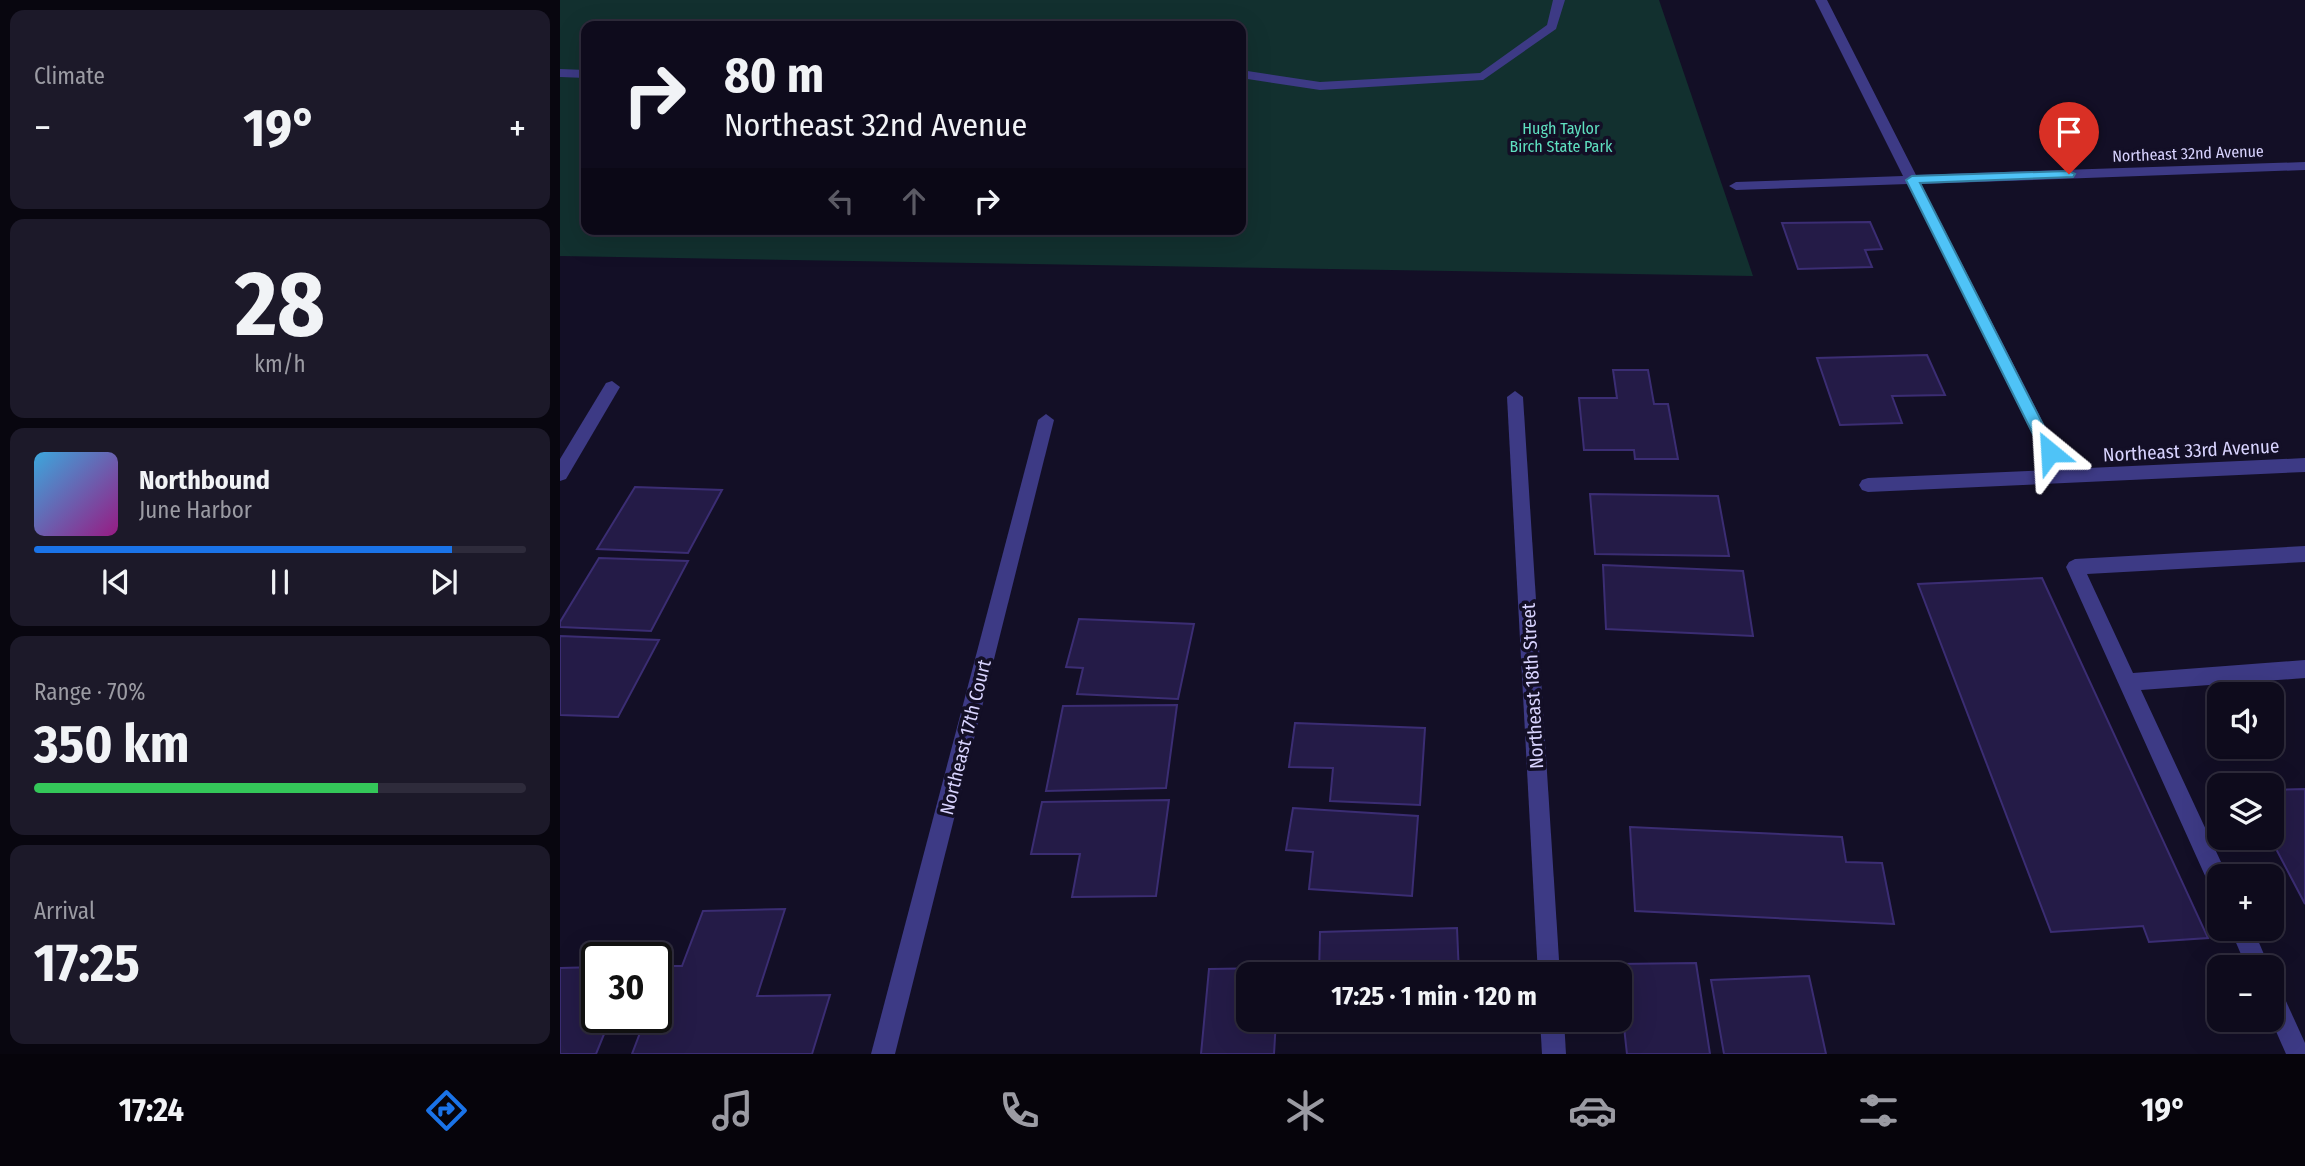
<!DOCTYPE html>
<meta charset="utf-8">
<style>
body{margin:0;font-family:"Fira Sans Condensed",sans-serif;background:#1c1929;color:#f1f3f6;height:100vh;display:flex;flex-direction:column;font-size:26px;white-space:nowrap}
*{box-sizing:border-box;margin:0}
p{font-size:23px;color:#9b9ba3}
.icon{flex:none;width:38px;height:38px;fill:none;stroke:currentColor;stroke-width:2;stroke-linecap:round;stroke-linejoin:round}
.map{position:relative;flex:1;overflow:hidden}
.details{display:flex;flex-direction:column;gap:10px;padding:10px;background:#08060f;width:560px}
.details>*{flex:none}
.guide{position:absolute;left:21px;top:21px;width:665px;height:214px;border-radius:14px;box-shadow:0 7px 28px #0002,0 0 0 2px #2e2b3b;background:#0e0b1c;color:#f1f3f6;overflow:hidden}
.controls{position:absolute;left:1647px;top:682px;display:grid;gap:14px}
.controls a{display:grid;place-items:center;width:77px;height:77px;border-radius:14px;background:#0e0b1c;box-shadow:0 7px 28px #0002,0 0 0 2px #2e2b3b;font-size:35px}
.speed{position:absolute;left:21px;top:942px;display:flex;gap:14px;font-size:35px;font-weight:700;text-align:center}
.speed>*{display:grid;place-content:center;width:91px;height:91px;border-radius:50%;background:#0e0b1c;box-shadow:0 7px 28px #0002,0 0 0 2px #2e2b3b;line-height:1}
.speed .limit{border:4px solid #111;border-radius:10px;background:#fff;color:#111}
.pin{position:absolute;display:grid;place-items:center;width:60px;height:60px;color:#fff;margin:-72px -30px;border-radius:50% 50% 50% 0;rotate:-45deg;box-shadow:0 0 7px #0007}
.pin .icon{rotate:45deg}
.me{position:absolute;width:77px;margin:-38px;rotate:333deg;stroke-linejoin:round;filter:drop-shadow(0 0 5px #0008)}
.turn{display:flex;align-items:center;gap:24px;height:147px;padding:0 28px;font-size:32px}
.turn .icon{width:91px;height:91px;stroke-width:2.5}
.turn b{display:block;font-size:49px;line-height:60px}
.lanes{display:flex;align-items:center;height:66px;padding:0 28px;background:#0003;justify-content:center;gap:35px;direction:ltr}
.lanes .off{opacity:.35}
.big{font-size:52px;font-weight:700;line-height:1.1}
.details .tile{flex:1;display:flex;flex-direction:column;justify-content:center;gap:10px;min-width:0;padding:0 24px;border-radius:14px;background:#1c1929}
.details .dial{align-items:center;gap:0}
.dial b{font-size:91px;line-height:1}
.song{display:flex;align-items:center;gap:21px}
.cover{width:84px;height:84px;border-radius:10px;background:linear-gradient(135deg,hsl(200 70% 55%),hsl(310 70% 35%))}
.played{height:7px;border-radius:4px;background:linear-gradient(90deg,#1a73e8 85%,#2e2b3b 85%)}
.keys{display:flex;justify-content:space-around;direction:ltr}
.heat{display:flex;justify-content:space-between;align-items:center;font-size:38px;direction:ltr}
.charge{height:10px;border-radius:5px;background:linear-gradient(90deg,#34c759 70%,#2e2b3b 0)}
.trip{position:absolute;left:676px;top:962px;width:396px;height:70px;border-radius:14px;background:#0e0b1c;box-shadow:0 7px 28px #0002,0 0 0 2px #2e2b3b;font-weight:700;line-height:70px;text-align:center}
.tabs{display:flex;height:112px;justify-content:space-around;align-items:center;background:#06040b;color:#9b9ba3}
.tabs .icon{width:49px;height:49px}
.tabs .on{color:#1a73e8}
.tabs b{font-size:32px;color:#f1f3f6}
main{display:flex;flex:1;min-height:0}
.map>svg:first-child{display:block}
</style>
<main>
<section class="details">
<div class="tile"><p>Climate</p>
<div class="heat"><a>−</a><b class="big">19°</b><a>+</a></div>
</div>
<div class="tile dial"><b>28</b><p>km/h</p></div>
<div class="tile">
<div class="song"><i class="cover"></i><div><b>Northbound</b><p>June Harbor</p></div></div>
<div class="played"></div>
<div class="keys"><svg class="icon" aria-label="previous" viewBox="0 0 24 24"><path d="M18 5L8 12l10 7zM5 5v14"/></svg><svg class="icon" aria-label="pause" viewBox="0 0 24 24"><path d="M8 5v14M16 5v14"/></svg><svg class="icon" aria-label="next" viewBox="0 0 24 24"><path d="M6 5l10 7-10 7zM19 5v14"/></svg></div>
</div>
<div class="tile"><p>Range · 70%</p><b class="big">350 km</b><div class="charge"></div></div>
<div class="tile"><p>Arrival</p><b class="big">17:25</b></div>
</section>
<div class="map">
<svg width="1745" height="1054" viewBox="0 0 1745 1054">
<rect width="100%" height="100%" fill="#130f26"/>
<path fill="#12302f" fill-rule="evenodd" d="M0,0h1099l94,276 -1193,-20zM26,26h655v203h-655z"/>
<g fill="#241b47" stroke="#3b2d73" stroke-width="2">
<path d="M1310,222l12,27 -17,1 7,17 -74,2 -16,-46z"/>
<path d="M1367,355l18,40 -53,1 10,27 -62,2 -23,-67z"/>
<path d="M1053,370h35l6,34h14l10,55h-43l-1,-9h-50l-5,-52h38z"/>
<path d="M75,487l87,3 -34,63 -91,-4z"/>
<path d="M1030,494l128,2 11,60 -134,-2z"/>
<path d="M39,558l89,3 -37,70 -91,-4v-5z"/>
<path d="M1043,565l140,6 10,65 -147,-7z"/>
<path d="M1482,578l166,360 -59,4 -6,-16 -92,6 -133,-348z"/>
<path d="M519,619l115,5 -16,75 -101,-5 6,-26 -17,-1z"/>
<path d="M0,636l99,4 -41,77 -58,-2z"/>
<path d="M617,705l-11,83 -120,3 17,-85z"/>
<path d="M735,723l130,5 -5,77 -90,-4 3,-33 -44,-1z"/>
<path d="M1745,789v115l-31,-59 -13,1 -3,-8h14v-48z"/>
<path d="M609,800l-13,96 -84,1 8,-43h-49l11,-52z"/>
<path d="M733,808l125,8 -6,80 -103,-7 4,-37 -27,-2z"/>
<path d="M1070,827l212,10 4,25 36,1 12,61 -259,-13z"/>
<path d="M225,909l-28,87 73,-1 -18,59h-180l14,-37h10v-27l9,-24h17l21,-55z"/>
<path d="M897,928l2,47h-140l1,-43z"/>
<path d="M1136,963l14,91h-83l-10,-90z"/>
<path d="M37,967v50h14l-15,37h-36v-86z"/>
<path d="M719,968l-1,7h-30v45h28l-2,34h-73l8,-85z"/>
<path d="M1249,976l17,78h-102l-13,-74z"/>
</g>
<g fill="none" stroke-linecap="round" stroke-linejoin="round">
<g fill="#3d3a85" fill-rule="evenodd">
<path d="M993,0h12l-9,29 -73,51 -163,10 -79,-12v-8l79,12 160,-9 67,-48z"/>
<path d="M0,69l26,1v8l-26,-1z"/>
<path d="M1745,546v16l-218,12 46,99 172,-13v18l-164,12 87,187h-9v15l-8,-3 -145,-322 3,-5 6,-3z"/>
<path d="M1670,929h23l17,39h-23z"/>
<path d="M1712,984l8,4 25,55v11h-19l-15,-34z"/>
</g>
<g fill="#3d3a85" fill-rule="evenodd">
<path d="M1255,0h12l89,175 389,-13v8l-384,14 146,285 238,-11v14l-437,20 -6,-2 -3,-5 3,-5 6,-2 182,-8 -142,-286 -172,6 -7,-4 7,-4 167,-6z"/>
<path d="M52,381l8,6 -54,92 -6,2v-22l46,-76z"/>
<path d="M955,391l8,6 37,578h-22l-31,-578z"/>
<path d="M486,414l8,6 -159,634h-24l167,-634z"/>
<path d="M980,1020h24l2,34h-24z"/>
</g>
</g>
<path fill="#4fc3f7" stroke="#337fa1" stroke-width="2" d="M1509,171l6,3 -2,3 -153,6 137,269 -7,6 -8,-6 -136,-272 6,-4z"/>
<g text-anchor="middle" stroke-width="7" stroke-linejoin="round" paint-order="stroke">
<g font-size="16" fill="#5fe0c0" stroke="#130f26">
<text x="1001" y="134">Hugh Taylor<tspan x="1001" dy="18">Birch State Park</tspan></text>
</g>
<g font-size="16" fill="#d9d4ff" stroke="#130f26">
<text transform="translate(1628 153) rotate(-2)" y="6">Northeast 32nd Avenue</text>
</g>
<g font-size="19" fill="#d9d4ff" stroke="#130f26">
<text transform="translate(1631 450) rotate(-3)" y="7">Northeast 33rd Avenue</text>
<text transform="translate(972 686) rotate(-93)" y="7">Northeast 18th Street</text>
<text transform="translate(405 737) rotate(-76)" y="7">Northeast 17th Court</text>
</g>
</g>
</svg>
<div class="controls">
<a><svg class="icon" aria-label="sound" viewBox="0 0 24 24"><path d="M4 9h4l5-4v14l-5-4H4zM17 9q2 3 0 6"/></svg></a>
<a><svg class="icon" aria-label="layers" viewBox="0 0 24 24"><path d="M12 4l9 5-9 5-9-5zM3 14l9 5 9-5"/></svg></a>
<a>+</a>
<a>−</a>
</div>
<div class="speed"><div class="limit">30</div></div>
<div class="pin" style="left:1509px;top:174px;background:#d93025"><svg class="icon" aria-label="arrive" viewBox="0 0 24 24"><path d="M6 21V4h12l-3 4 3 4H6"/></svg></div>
<svg class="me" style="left:1490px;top:452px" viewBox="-20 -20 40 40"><path d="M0-17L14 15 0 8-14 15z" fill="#4fc3f7" stroke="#fff" stroke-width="4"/></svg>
<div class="trip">17:25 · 1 min · 120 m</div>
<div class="guide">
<div class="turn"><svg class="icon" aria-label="right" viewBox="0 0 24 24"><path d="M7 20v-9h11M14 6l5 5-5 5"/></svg><div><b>80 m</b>Northeast 32nd Avenue</div></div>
<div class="lanes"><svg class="icon off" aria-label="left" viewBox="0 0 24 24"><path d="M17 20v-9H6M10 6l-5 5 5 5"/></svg><svg class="icon off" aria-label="ahead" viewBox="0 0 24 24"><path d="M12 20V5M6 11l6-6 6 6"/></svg><svg class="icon" aria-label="right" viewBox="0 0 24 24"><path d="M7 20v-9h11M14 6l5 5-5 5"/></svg></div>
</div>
</div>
</main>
<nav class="tabs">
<b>17:24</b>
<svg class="icon on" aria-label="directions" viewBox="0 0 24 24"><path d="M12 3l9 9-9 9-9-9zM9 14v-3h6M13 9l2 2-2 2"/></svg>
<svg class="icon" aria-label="music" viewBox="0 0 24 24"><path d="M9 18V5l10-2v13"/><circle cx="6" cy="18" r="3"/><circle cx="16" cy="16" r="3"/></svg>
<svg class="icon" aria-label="phone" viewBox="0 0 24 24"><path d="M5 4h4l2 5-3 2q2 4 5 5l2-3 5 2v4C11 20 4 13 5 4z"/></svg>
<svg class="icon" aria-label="climate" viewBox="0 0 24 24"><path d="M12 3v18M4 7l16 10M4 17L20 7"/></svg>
<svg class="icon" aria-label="car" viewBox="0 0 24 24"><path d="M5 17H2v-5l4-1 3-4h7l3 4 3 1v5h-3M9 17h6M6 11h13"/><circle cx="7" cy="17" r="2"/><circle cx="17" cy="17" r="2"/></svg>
<svg class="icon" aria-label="filters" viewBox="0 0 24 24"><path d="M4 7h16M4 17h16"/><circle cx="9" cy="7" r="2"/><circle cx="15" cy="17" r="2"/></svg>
<b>19°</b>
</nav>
